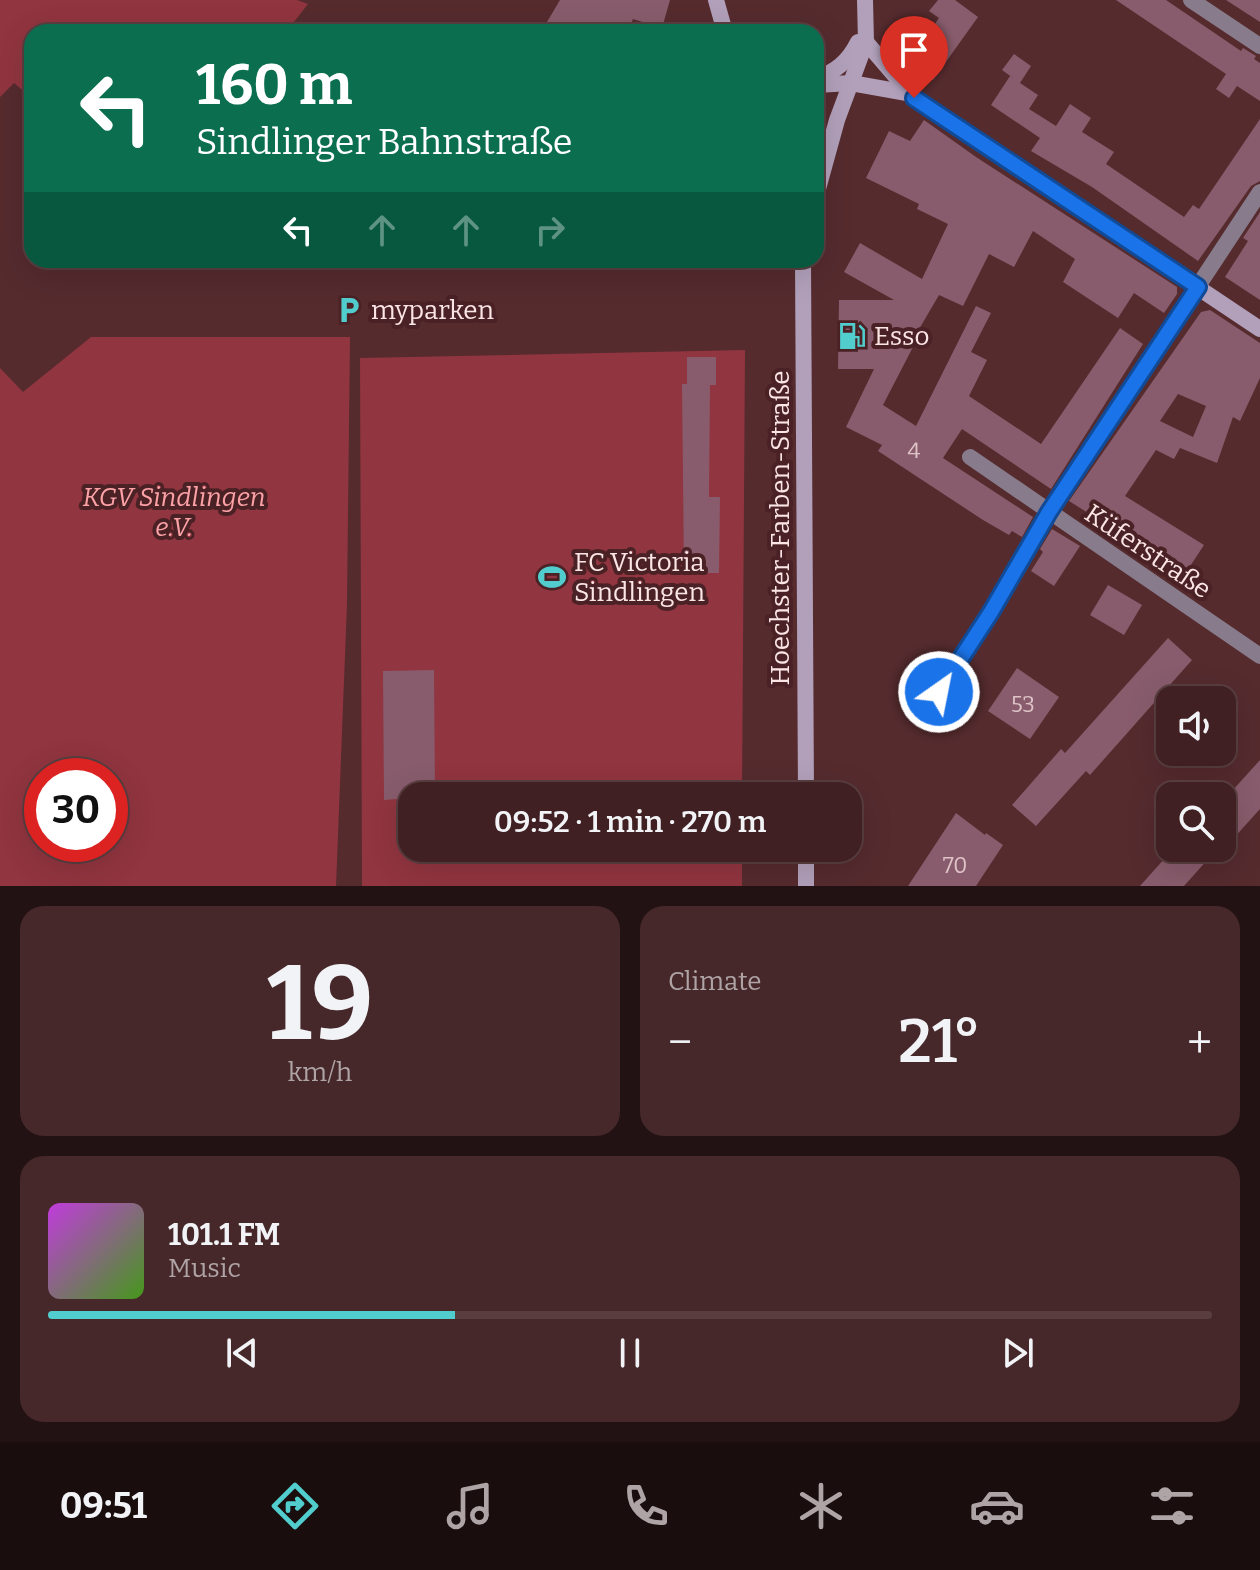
<!DOCTYPE html>
<meta charset="utf-8">
<style>
body{margin:0;font-family:Bitter,serif;background:#47282a;color:#f1f3f6;height:100vh;display:flex;flex-direction:column;font-size:30px;white-space:nowrap}
*{box-sizing:border-box;margin:0}
p{font-size:26px;color:#aea3a5}
.icon{flex:none;width:44px;height:44px;fill:none;stroke:currentColor;stroke-width:2;stroke-linecap:round;stroke-linejoin:round}
.map{position:relative;height:886px;overflow:hidden}
.drawer{display:flex;flex-direction:column;gap:20px;padding:20px;background:#231213;flex:1}
.drawer>*{flex:none}
.banner{position:absolute;left:24px;top:24px;width:800px;height:244px;border-radius:24px;box-shadow:0 8px 32px #0002,0 0 0 2px #593e40;background:#0b6e4f;color:#fff;overflow:hidden}
.tools{position:absolute;left:1156px;top:686px;display:grid;gap:16px}
.tools a{display:grid;place-items:center;width:80px;height:80px;border-radius:16px;background:#402022;box-shadow:0 8px 32px #0002,0 0 0 2px #593e40;font-size:40px}
.speed{position:absolute;left:24px;top:758px;display:flex;gap:16px;font-size:40px;font-weight:700;text-align:center}
.speed>*{display:grid;place-content:center;width:104px;height:104px;border-radius:50%;background:#402022;box-shadow:0 8px 32px #0002,0 0 0 2px #593e40;line-height:1}
.speed .limit{border:12px solid #d22;background:#fff;color:#111}
.pin{position:absolute;display:grid;place-items:center;width:68px;height:68px;color:#fff;margin:-82px -34px;border-radius:50% 50% 50% 0;rotate:-45deg;box-shadow:0 0 8px #0007}
.pin .icon{rotate:45deg}
.me{position:absolute;width:88px;margin:-44px;rotate:33deg;stroke-linejoin:round;filter:drop-shadow(0 0 6px #0008)}
.turn{display:flex;align-items:center;gap:28px;height:168px;padding:0 40px;font-size:36px}
.turn .icon{width:104px;height:104px;stroke-width:2.5}
.turn b{display:block;font-size:56px;line-height:68px}
.lanes{display:flex;align-items:center;height:76px;padding:0 40px;background:#0003;justify-content:center;gap:40px;direction:ltr}
.lanes .off{opacity:.35}
.big{font-size:60px;font-weight:600;line-height:1.1}
.drawer .card{flex:1;display:flex;flex-direction:column;justify-content:center;gap:12px;min-width:0;padding:0 28px;border-radius:24px;background:#47282a}
.drawer .dial{align-items:center;gap:0}
.dial b{font-size:104px;line-height:1}
.song{display:flex;align-items:center;gap:24px}
.cover{width:96px;height:96px;border-radius:12px;background:linear-gradient(135deg,hsl(290 70% 55%),hsl(100 70% 35%))}
.played{height:8px;border-radius:4px;background:linear-gradient(90deg,#52cdce 35%,#593e40 35%)}
.keys{display:flex;justify-content:space-around;direction:ltr}
.heat{display:flex;justify-content:space-between;align-items:center;font-size:44px;direction:ltr}
.drawer .tiles{flex:1;display:grid;gap:20px;grid-template-columns:1fr 1fr}
.card:last-child{grid-column:span 2}
.trip{position:absolute;left:398px;top:782px;width:464px;height:80px;border-radius:24px;background:#402022;box-shadow:0 8px 32px #0002,0 0 0 2px #593e40;font-weight:600;line-height:80px;text-align:center}
.dock{display:flex;height:128px;justify-content:space-around;align-items:center;background:#1a0d0e;color:#aea3a5}
.dock .icon{width:56px;height:56px}
.dock .current{color:#52cdce}
.dock b{font-size:36px;color:#f1f3f6}
.map>svg:first-child{display:block}
</style>
<div class="map">
<svg width="1260" height="886" viewBox="0 0 1260 886">
<rect width="100%" height="100%" fill="#552b2e"/>
<g fill="#913540" fill-rule="evenodd">
<path d="M0,0h297l11,4 -22,28h-254v66l-18,-15 -14,14z"/>
<path d="M91,337h259l-3,267 -11,282h-336v-518l23,24zM42,776h68v68h-68z"/>
<path d="M745,350l-3,446h-330v52h330v38h-380l-2,-528z"/>
</g>
<g fill="#885c6c" fill-rule="evenodd">
<path d="M560,0h110l-8,28 -29,-9 -6,13h-86z"/>
<path d="M938,0h17l23,17 -45,63 -25,-17 31,-45 -10,-7z"/>
<path d="M1116,0h50l75,51 2,-3 13,8 -2,3 6,4v38l-23,-15 -8,12 -13,-9 10,-15z"/>
<path d="M1226,0h34v22z"/>
<path d="M1014,54l17,12 -11,17 18,12 -9,14 27,17 14,-22 21,14 -9,14 32,20 -8,12 78,53 9,-12 6,4 61,-90v62l-9,5 -53,75 -106,-74 -61,-36 9,-13 -49,-33 19,-29 3,2 -11,-8z"/>
<path d="M924,120l52,37 201,130v7l-13,19 -30,-20 -16,25 -55,-36 12,-23 -42,-28 -19,36 -25,-13 -26,52 -24,-11 -31,53 5,-1 -30,58 33,21 60,-120 15,7 -20,39 16,8 -18,36 72,48 79,-116 23,16 -92,145 -89,-60 -19,29 90,59 -11,20 -10,-6 -3,4 -26,-15 -105,-69 4,-6 -36,-18 28,-58h-36l1,-69h55l-50,-28 16,-29 62,36 26,-55 -31,-15 2,-5 -53,-26 23,-47 21,10z"/>
<path d="M1260,212v88l-35,-23 23,-36 -5,-3z"/>
<path d="M1210,310l50,33v35l-20,43 -7,-4 -16,46 -37,-15 -6,11 -18,-9 -31,46 79,49 -19,29 -116,-73 132,-189zM1178,394l28,12 -13,31 -33,-16z"/>
<path d="M687,357h29v28h-6l-1,112h11l-1,76h-35l-2,-189h5z"/>
<path d="M1052,529l28,17 -26,40 -23,-15 12,-19 -3,-3z"/>
<path d="M1108,585l34,20 -18,30 -34,-20z"/>
<path d="M1168,638l24,22 -102,115 -4,-4 -50,55 -24,-21 49,-56 4,4z"/>
<path d="M1017,668l42,29 -29,42 -42,-28z"/>
<path d="M434,670l1,126 -51,4 -1,-129z"/>
<path d="M1260,760v49l-38,42v-49z"/>
<path d="M956,813l29,22 1,-2 17,12 -27,41h-68z"/>
<path d="M1174,848h44l-34,38h-44z"/>
</g>
<g fill="none" stroke-linecap="round" stroke-linejoin="round">
<g stroke="#877b8c" stroke-width="16">
<path d="M1191,0l69,46"/>
<path d="M970,457l290,199"/>
<path d="M939,692l52,-80 58,-100 211,-320"/>
</g>
<g stroke="#b2a0ba" stroke-width="16">
<path d="M716,0l9,32"/>
<path d="M866,42l48,56 346,231"/>
<path d="M816,79c20,-8 32,-17 42,-37"/>
<path d="M816,85l35,-2 56,10"/>
<path d="M816,196l21,-76 29,-78 -1,-42"/>
<path d="M803,260l3,536"/>
<path d="M806,848v38"/>
</g>
</g>
<g fill="none" stroke-linecap="round" stroke-linejoin="round">
<g stroke="#114b97" stroke-width="20">
<path id="route" d="M914,98l284,189 -149,225 -58,100 -52,80"/>
</g>
<use href="#route" stroke="#1a73e8" stroke-width="14"/>
</g>
<defs>
<g id="parking-bare" transform="scale(2.16)"><path d="M-3.5-5.5H1a3.5 3.5 0 0 1 0 7H-1V5.5H-3.5ZM-1-3.4V-.6H.8a1.4 1.4 0 0 0 0-2.8Z" fill="#52cdce" stroke="#4a2124" stroke-width="2.5" paint-order="stroke"/></g>
<g id="fuel-bare" transform="scale(2.16)"><path d="M-5.5-6h7V0h2V4h1.3V-2.5L3-4.5l.8-.8L6-3V5H2.5V1h-1V6h-7ZM-4.2-4.7v3.2H.2V-4.7Z" fill="#52cdce" stroke="#4a2124" stroke-width="2.5" paint-order="stroke"/></g>
<g id="stadium-bare" transform="scale(2.16)"><path d="M0-5a6.5 5 0 1 0 0 10a6.5 5 0 1 0 0-10ZM-3.5-1.8h7v3.6h-7Z" fill="#52cdce" stroke="#4a2124" stroke-width="2.5" paint-order="stroke"/></g>
</defs>
<g fill-rule="evenodd">
<use href="#parking-bare" x="349" y="310"/>
<use href="#fuel-bare" x="852" y="336"/>
<use href="#stadium-bare" x="552" y="577"/>
</g>
<g text-anchor="middle" stroke-width="8" stroke-linejoin="round" paint-order="stroke">
<g font-size="22" fill="#dec3c7">
<text x="914" y="458">4</text>
<text x="1023" y="712">53</text>
<text x="955" y="873">70</text>
</g>
<g font-size="26" fill="#fbe5e5" stroke="#4a2124" text-anchor="start">
<text x="371" y="319">myparken</text>
<text x="874" y="345">Esso</text>
<text x="574" y="571">FC Victoria<tspan x="574" dy="30">Sindlingen</tspan></text>
</g>
<g font-size="26" font-style="italic" fill="#fca2a7" stroke="#4a2124">
<text x="174" y="506">KGV Sindlingen<tspan x="174" dy="30">e.V.</tspan></text>
</g>
<g font-size="26" fill="#fbe5e5" stroke="#4a2124">
<text transform="translate(780 528) rotate(-90)" y="9">Hoechster-Farben-Straße</text>
<text transform="translate(1148 551) rotate(34)" y="9">Küferstraße</text>
</g>
</g>
</svg>
<div class="tools">
<a><svg class="icon" aria-label="sound" viewBox="0 0 24 24"><path d="M4 9h4l5-4v14l-5-4H4zM17 9q2 3 0 6"/></svg></a>
<a><svg class="icon" aria-label="search" viewBox="0 0 24 24"><circle cx="10" cy="10" r="6"/><path d="M15 15l6 6"/></svg></a>
</div>
<div class="speed"><div class="limit">30</div></div>
<div class="pin" style="left:914px;top:98px;background:#d93025"><svg class="icon" aria-label="arrive" viewBox="0 0 24 24"><path d="M6 21V4h12l-3 4 3 4H6"/></svg></div>
<svg class="me" style="left:939px;top:692px" viewBox="-20 -20 40 40"><circle r="17" fill="#1a73e8" stroke="#fff" stroke-width="3"/><path d="M0-11L8 9 0 5-8 9z" fill="#fff"/></svg>
<div class="trip">09:52 · 1 min · 270 m</div>
<div class="banner">
<div class="turn"><svg class="icon" aria-label="left" viewBox="0 0 24 24"><path d="M17 20v-9H6M10 6l-5 5 5 5"/></svg><div><b>160 m</b>Sindlinger Bahnstraße</div></div>
<div class="lanes"><svg class="icon" aria-label="left" viewBox="0 0 24 24"><path d="M17 20v-9H6M10 6l-5 5 5 5"/></svg><svg class="icon off" aria-label="ahead" viewBox="0 0 24 24"><path d="M12 20V5M6 11l6-6 6 6"/></svg><svg class="icon off" aria-label="ahead" viewBox="0 0 24 24"><path d="M12 20V5M6 11l6-6 6 6"/></svg><svg class="icon off" aria-label="right" viewBox="0 0 24 24"><path d="M7 20v-9h11M14 6l5 5-5 5"/></svg></div>
</div>
</div>
<section class="drawer">
<div class="tiles">
<div class="card dial"><b>19</b><p>km/h</p></div>
<div class="card"><p>Climate</p>
<div class="heat"><a>−</a><b class="big">21°</b><a>+</a></div>
</div>
<div class="card">
<div class="song"><i class="cover"></i><div><b>101.1 FM</b><p>Music</p></div></div>
<div class="played"></div>
<div class="keys"><svg class="icon" aria-label="previous" viewBox="0 0 24 24"><path d="M18 5L8 12l10 7zM5 5v14"/></svg><svg class="icon" aria-label="pause" viewBox="0 0 24 24"><path d="M8 5v14M16 5v14"/></svg><svg class="icon" aria-label="next" viewBox="0 0 24 24"><path d="M6 5l10 7-10 7zM19 5v14"/></svg></div>
</div>
</div>
</section>
<nav class="dock">
<b>09:51</b>
<svg class="icon current" aria-label="directions" viewBox="0 0 24 24"><path d="M12 3l9 9-9 9-9-9zM9 14v-3h6M13 9l2 2-2 2"/></svg>
<svg class="icon" aria-label="music" viewBox="0 0 24 24"><path d="M9 18V5l10-2v13"/><circle cx="6" cy="18" r="3"/><circle cx="16" cy="16" r="3"/></svg>
<svg class="icon" aria-label="phone" viewBox="0 0 24 24"><path d="M5 4h4l2 5-3 2q2 4 5 5l2-3 5 2v4C11 20 4 13 5 4z"/></svg>
<svg class="icon" aria-label="climate" viewBox="0 0 24 24"><path d="M12 3v18M4 7l16 10M4 17L20 7"/></svg>
<svg class="icon" aria-label="car" viewBox="0 0 24 24"><path d="M5 17H2v-5l4-1 3-4h7l3 4 3 1v5h-3M9 17h6M6 11h13"/><circle cx="7" cy="17" r="2"/><circle cx="17" cy="17" r="2"/></svg>
<svg class="icon" aria-label="filters" viewBox="0 0 24 24"><path d="M4 7h16M4 17h16"/><circle cx="9" cy="7" r="2"/><circle cx="15" cy="17" r="2"/></svg>
</nav>
